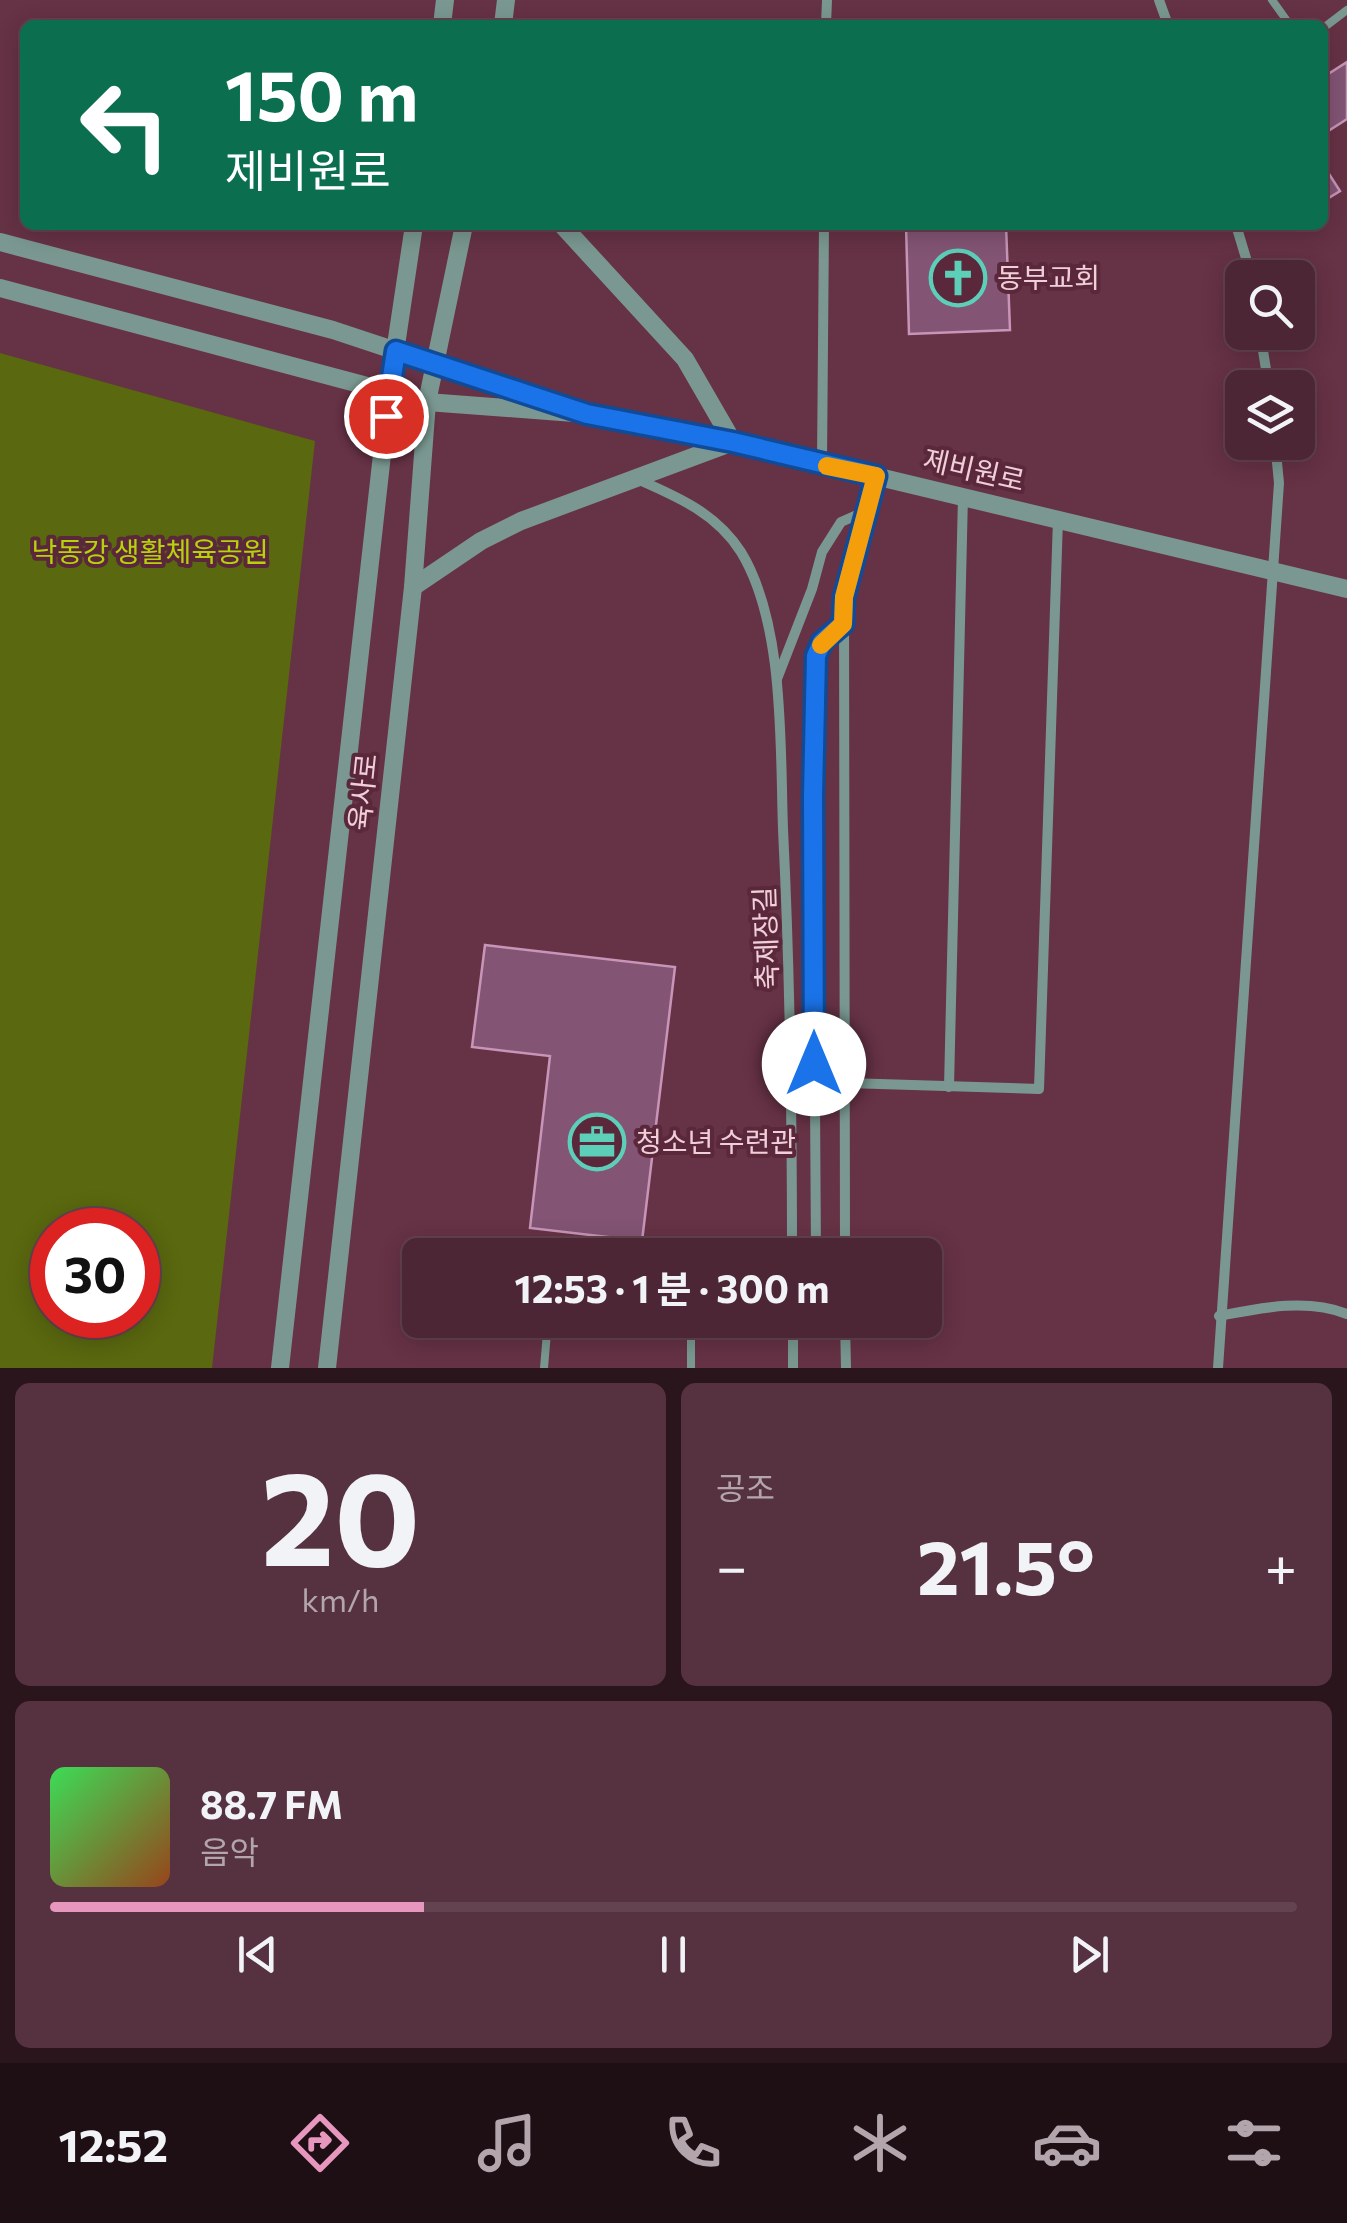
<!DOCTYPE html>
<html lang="ko">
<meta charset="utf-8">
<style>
body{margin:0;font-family:Commissioner,"Noto Sans KR",sans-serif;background:#563240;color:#f1f3f6;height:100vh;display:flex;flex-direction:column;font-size:38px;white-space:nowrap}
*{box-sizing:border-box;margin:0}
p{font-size:32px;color:#b2a5ac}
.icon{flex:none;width:55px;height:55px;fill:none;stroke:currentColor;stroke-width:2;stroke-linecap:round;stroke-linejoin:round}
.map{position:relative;height:1368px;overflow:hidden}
.details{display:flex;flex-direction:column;gap:15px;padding:15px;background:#2a151d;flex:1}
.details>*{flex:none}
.top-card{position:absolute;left:20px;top:20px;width:1308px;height:210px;border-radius:15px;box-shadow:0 5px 25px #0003,0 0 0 2px #63434f;background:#0b6e4f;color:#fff;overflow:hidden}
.controls{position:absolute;left:1225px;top:260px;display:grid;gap:20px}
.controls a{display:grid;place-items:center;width:90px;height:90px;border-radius:15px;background:#4c2634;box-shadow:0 5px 25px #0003,0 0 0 2px #63434f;font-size:50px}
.speed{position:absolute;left:30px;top:1208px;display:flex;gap:20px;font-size:50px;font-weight:700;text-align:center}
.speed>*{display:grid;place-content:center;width:130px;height:130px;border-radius:50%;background:#4c2634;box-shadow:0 5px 25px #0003,0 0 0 2px #63434f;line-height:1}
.speed .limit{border:15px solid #d22;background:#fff;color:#111}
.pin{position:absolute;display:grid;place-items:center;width:85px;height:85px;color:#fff;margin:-42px;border:5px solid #fff;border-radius:50%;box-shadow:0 2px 10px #0007}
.me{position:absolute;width:110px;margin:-55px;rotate:0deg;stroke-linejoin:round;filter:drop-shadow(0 0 8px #0008)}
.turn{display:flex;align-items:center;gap:35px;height:210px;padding:0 40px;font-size:45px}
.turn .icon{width:130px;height:130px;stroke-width:2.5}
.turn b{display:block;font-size:70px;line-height:85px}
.big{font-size:75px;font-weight:700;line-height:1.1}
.details .widget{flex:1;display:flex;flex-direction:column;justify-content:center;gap:15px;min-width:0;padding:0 35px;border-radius:15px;background:#563240}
.details .dial{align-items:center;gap:0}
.dial b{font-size:130px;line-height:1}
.song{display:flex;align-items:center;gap:30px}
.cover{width:120px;height:120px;border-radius:15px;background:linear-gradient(135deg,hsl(130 70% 55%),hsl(20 70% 35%))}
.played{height:10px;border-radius:5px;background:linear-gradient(90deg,#e797bd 30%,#63434f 30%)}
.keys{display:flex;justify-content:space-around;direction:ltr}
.heat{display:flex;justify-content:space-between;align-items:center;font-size:55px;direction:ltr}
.details .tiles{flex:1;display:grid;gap:15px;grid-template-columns:1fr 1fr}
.widget:last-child{grid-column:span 2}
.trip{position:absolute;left:402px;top:1238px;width:540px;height:100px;border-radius:15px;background:#4c2634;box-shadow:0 5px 25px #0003,0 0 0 2px #63434f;font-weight:700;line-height:100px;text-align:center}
.tab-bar{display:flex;height:160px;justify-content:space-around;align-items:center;background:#1e0f15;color:#b2a5ac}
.tab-bar .icon{width:70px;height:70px}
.tab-bar .current{color:#e797bd}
.tab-bar b{font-size:45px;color:#f1f3f6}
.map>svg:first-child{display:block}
</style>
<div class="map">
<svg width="1347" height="1368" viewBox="0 0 1347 1368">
<rect width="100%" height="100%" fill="#663245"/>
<path fill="#5a680f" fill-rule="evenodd" d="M0,353l315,88 -103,927h-212zM52,1230h86v85h-86z"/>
<g fill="#835474" stroke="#c895b8" stroke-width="2.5">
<path d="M1347,62v57l-25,16v-57z"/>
<path d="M1322,163l18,28 -18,11z"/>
<path d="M906,225h100l4,105 -101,4z"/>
<path d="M485,945l190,22 -33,274 -112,-13 20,-172 -78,-9z"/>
</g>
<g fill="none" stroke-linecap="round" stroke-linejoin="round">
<g stroke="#7a9891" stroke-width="8">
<path d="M1272,0l18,25"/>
<path d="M1322,29l25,-19"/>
<path d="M691,1320v48"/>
<path d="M544,1368l4,-48"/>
</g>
<g stroke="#7a9891" stroke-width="10">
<path d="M1159,0l9,25"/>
<path d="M826,25l1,-25"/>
<path d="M1236,225l16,53"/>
<path d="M1260,332l9,56"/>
<path d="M822,463l2,-238"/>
<path d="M637,479c41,18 79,34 104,73 44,72 39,195 42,277 7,142 9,284 9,426"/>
<path d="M777,679l35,-90 10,-37 19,-30 25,-11"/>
<path d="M847,1083l192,6 19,-570"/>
<path d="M949,1087l14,-591"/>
<path d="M816,1255l-3,-459 3,-140 6,-14 21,-18"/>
<path d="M845,1255l-1,-658 33,-121"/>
<path d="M1219,1316c41,-8 88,-18 128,-2"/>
<path d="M793,1320v48"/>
<path d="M845,1320l1,48"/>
<path d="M1218,1368l61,-885 -4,-41"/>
</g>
<g stroke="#7a9891" stroke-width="18">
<path d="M442,25l3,-25"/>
<path d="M503,25l3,-25"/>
<path d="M0,242l333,88 223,74"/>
<path d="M0,288l427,114 160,12 146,28 614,147"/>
<path d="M413,587l68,-46 40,-20 212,-79 -48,-83 -123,-134"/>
<path d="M280,1368l109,-976 25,-167"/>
<path d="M327,1368l86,-781 14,-185 37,-177"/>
</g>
</g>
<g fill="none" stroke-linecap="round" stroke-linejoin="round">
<g stroke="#114b97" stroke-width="25">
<path id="route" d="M386,416l10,-65 191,63 146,28 143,34 -32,121 -1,27 -21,18 -6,14 -3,140 1,268"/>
</g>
<use href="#route" stroke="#1a73e8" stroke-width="18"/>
<path stroke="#f59e0b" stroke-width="18" d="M821,645l22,-21 1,-27 32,-121 -49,-10"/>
</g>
<defs>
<g id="church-ring" transform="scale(2.875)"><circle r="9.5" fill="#5a283a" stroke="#5dceb8" stroke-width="1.5"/><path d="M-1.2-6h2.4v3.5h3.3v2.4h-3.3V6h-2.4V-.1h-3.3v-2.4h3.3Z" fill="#5dceb8"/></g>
<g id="office-ring" transform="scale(2.875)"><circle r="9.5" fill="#5a283a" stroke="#5dceb8" stroke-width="1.5"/><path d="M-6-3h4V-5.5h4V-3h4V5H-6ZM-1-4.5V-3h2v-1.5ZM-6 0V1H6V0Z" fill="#5dceb8"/></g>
</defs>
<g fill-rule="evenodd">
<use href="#church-ring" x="958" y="278"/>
<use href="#office-ring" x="597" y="1142"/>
</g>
<g text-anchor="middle" stroke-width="8" stroke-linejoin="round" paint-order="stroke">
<g font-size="28" fill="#f0cfd9" stroke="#5a283a" text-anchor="start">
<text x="997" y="288">동부교회</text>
<text x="636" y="1152">청소년 수련관</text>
</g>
<g font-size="28" fill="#f0cfd9" stroke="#5a283a">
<text transform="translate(974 470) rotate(13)" y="10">제비원로</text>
<text transform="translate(363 792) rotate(-84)" y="10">육사로</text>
<text transform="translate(766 938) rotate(-92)" y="10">축제장길</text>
</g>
<g font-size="28" fill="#b7d20a" stroke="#5a283a">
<text x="150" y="562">낙동강 생활체육공원</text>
</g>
</g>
</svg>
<div class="controls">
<a><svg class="icon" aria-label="search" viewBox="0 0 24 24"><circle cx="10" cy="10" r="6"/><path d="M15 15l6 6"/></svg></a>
<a><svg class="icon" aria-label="layers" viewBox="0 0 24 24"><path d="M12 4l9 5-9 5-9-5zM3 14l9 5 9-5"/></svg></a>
</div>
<div class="speed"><div class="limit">30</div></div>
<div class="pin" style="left:386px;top:416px;background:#d93025"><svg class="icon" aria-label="arrive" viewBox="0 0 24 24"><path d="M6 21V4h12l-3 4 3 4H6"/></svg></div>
<svg class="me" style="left:814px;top:1064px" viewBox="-20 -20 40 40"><circle r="19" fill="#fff"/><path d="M0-13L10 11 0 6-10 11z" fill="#1a73e8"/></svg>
<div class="trip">12:53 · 1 분 · 300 m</div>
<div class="top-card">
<div class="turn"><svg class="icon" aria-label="left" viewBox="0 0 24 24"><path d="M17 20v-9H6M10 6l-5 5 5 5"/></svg><div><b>150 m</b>제비원로</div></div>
</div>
</div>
<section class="details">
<div class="tiles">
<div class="widget dial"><b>20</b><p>km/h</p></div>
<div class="widget"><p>공조</p>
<div class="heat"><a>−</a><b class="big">21.5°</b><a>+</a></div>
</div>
<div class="widget">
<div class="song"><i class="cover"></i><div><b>88.7 FM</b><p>음악</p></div></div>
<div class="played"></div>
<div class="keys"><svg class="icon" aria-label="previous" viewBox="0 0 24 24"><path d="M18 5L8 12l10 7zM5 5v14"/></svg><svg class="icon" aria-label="pause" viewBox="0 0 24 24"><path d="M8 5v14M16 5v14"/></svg><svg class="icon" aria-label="next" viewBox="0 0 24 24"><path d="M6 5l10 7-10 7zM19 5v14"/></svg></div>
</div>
</div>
</section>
<nav class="tab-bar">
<b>12:52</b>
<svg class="icon current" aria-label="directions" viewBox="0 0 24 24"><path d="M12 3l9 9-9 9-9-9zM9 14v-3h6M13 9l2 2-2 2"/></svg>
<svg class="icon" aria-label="music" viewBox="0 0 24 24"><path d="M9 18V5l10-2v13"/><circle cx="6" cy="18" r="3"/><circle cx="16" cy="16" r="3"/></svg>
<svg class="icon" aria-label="phone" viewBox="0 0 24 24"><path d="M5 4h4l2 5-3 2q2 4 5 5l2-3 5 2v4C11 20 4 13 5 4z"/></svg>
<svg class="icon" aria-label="climate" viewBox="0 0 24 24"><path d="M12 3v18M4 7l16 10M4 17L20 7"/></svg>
<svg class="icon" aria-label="car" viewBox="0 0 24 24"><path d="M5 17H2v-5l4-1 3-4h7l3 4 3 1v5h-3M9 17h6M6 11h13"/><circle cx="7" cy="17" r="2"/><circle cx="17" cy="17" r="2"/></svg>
<svg class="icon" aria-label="filters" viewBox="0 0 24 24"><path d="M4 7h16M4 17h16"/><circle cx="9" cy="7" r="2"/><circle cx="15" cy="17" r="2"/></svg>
</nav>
